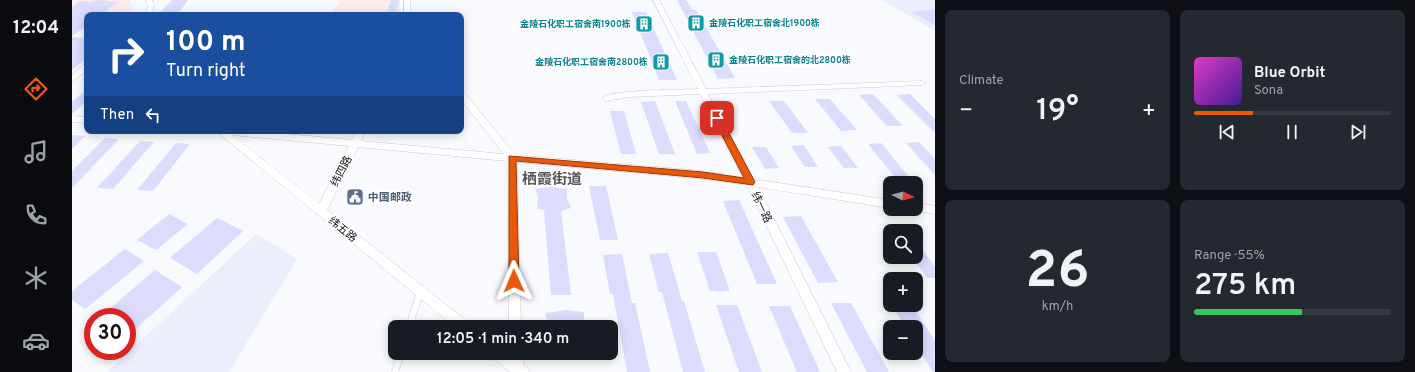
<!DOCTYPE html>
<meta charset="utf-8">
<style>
body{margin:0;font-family:Overpass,"Noto Sans SC",sans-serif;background:#242831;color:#f1f3f6;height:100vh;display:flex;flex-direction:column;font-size:15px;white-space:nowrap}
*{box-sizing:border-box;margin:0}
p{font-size:13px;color:#9ea1a6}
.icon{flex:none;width:22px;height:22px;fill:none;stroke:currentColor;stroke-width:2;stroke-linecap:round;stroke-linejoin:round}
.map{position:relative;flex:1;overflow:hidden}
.details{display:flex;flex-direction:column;gap:10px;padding:10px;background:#0d0f14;width:480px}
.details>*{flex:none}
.guide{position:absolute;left:12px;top:12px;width:380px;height:122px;border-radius:8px;box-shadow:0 2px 10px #0003;background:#1a4fa0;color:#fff;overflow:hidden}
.needle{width:26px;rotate:96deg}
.buttons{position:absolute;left:811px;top:176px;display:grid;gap:8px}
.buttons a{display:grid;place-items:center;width:40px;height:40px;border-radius:8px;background:#171b24;box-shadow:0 2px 10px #0003;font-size:20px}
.speed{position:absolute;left:12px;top:308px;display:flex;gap:8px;font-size:20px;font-weight:700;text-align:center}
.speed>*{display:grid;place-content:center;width:52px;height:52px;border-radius:50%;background:#171b24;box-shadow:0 2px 10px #0003;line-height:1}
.speed .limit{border:6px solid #d22;background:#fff;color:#111}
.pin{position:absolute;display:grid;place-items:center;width:34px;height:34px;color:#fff;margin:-17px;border-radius:8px;box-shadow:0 2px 6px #0006}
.me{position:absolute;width:44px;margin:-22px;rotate:359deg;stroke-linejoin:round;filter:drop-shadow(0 0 3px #0008)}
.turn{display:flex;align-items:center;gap:14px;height:84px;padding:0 16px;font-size:18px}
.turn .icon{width:52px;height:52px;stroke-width:2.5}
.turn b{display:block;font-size:28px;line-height:34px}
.then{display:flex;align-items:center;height:38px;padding:0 16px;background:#0003;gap:8px;font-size:15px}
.big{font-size:30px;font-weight:600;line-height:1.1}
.details .tile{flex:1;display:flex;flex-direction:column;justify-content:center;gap:6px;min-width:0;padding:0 14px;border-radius:8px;background:#242831}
.details .dial{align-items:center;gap:0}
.dial b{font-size:52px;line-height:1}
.song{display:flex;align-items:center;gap:12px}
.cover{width:48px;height:48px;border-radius:6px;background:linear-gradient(135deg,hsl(310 70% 55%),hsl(260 70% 35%))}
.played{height:4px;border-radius:2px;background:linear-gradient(90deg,#ea580c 30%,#363941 30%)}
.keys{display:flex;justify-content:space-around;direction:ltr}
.heat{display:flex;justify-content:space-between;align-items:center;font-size:22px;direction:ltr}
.charge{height:6px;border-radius:3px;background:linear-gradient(90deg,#34c759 55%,#363941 0)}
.details .tiles{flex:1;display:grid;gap:10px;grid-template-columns:repeat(2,1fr)}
.trip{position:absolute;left:316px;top:320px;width:230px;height:40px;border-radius:8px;background:#171b24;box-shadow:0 2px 10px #0003;font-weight:600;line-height:40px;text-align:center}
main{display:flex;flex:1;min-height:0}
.menu{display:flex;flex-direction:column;width:72px;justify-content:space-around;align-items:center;background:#090b0e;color:#9ea1a6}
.menu .icon{width:28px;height:28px}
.menu .current{color:#ea580c}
.menu b{font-size:18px;color:#f1f3f6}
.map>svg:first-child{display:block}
</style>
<main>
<nav class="menu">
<b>12:04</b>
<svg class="icon current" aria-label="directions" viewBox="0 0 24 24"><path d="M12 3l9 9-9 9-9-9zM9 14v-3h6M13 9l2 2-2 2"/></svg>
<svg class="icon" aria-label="music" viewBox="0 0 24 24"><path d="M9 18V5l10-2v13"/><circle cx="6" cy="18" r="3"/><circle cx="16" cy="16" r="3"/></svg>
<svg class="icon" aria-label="phone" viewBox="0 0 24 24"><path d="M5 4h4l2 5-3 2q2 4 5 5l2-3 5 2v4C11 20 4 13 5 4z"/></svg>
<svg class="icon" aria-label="climate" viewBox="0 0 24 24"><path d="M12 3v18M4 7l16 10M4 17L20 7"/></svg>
<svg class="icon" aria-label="car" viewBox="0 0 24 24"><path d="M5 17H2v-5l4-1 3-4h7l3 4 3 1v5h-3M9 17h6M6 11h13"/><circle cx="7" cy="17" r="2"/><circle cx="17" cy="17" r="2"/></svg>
</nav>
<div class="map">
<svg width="863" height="372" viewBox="0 0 863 372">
<rect width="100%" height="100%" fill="#f9fafe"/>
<g fill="#edeefd">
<path d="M810,0h53v31z"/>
<path d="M184,234l41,25 -68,113h-122z"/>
</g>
<path fill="#fcecea" d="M269,0h59v15h-69z"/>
<path fill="#fceced" d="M6,0h51l4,8 -9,7h-37v15h-15v-26z"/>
<g fill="#dcdcfe">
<path d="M25,0l21,2 -18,13h-13v10l-15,11v-28l10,-7 9,1z"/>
<path d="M100,0h16l-11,15h-19z"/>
<path d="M319,0h8l-4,15h-9z"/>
<path d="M605,0h9l7,10h3l39,68 -17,1z"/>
<path d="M863,9v16l-23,-13z"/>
<path d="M560,12h14l31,68h-18z"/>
<path d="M0,37l15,1v20l-15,12z"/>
<path d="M15,89v12l-15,13v-12z"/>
<path d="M801,94l30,32h-16l-28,-31z"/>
<path d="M838,94l25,25v14l-38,-38z"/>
<path d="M743,99h15l27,31 -16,1z"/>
<path d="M583,101l20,53h-16l-18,-52z"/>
<path d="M603,101h11l24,52 -13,1z"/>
<path d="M697,101h15l24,32h-16z"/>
<path d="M538,111h14l12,43h-15z"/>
<path d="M0,135l13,1 -13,13z"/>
<path d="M33,138l14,1 -47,49v-17z"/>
<path d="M68,141l14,1 -41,47 -16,-1z"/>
<path d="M847,142l16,17v16l-29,-32z"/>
<path d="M104,143l14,1 -37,47 -16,-1z"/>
<path d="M809,143l22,27 12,13h-15l-32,-39z"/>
<path d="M732,145l14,22h-13l-14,-21z"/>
<path d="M769,146l17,22h-14l-16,-21z"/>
<path d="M680,147h14l13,21 -14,1z"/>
<path d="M517,186h17l12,54h-18z"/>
<path d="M480,187l15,2v9l4,10 -10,3 10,84h-20l-7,-85 -7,-1 1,-12 -3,-8z"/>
<path d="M667,200l38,84h-20l-34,-83z"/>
<path d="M97,214l19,10 -32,26 -19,-10z"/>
<path d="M729,216l37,66 -20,1 -35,-66z"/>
<path d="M145,218l26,13 -46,43 -27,-16z"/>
<path d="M844,240l19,27v11h-8l-15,-21h4z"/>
<path d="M53,249l19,12 -59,48 -13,-9v-9z"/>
<path d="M625,252h19l14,39h-20z"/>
<path d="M596,253l14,48h2l21,71h-22l-21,-80h-3l-10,-38z"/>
<path d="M550,254l10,49h3l15,69h-23l-14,-78h-3l-7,-39z"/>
<path d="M83,270l27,17 -55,50v-20h-27z"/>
<path d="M759,303h20l38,69h-22z"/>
<path d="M644,305h21l25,67h-23z"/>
<path d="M820,305h20l23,36v31h-2l-17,-27v-18h-11z"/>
<path d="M697,306h21l30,66h-23z"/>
<path d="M494,310l18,2v15h-35l-4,-14z"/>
</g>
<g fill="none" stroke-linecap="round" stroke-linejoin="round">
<g stroke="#cbcbd3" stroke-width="7">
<g id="service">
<path d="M337,327l11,-35"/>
<path d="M323,372l6,-19"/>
</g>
</g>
<g stroke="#cbcbd3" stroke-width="1">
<g id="minor">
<path d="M74,0h6l2,5 -3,10h-6l3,-10z"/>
<rect x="332" y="0" width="6" height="15"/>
<path d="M581,0h6l47,89 216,-8 4,2 -4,2 -214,9 45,85 137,21v8l-132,-21 93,185h-14l-90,-187 -44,-6 -186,-17 4,165h-12l-2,-166 -149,-14 -31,63 142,113 2,4h-16l-239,-196h37l99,9 5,-9h8l-4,10 143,13 -43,-54v-9l3,1 51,63 188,16 40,7 -43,-84 -71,3 -23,4 -4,-3c10,-9 79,-8 96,-9zM160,135l117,11 -30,58z"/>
<path d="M12,64h3v6l-15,12v-6z"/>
<path d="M0,116l15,1v6l-15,-1z"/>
<path d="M844,203l19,3v8l-23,-4 4,-1z"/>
<path d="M419,353h32v11l4,3 2,5h-19l-17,-14z"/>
</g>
</g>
<use href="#service" stroke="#fff" stroke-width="6"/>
<use href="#minor" fill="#fff" fill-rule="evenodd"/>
</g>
<path fill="#ea580c" stroke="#983908" d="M645,115l4,3 34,64 -2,3 -50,-7 -187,-17 3,120 -1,3h-8l-1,-3v-125l194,16 41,6 -31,-60z"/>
<defs>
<g id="building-square" transform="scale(0.9)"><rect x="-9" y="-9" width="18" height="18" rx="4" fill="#0f9aa8" stroke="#fff"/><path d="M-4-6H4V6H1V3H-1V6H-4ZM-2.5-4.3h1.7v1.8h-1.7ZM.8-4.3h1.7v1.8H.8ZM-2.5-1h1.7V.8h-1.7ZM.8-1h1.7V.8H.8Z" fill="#fff"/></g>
<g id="civic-square" transform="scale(0.9)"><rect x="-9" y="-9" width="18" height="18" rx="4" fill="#5c6f8a" stroke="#fff"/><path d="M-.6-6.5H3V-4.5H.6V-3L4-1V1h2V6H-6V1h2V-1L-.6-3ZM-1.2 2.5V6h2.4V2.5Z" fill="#fff"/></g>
</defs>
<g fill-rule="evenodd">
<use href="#building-square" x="624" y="23"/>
<use href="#building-square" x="572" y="24"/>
<use href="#building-square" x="644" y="60"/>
<use href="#building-square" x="589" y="62"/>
<use href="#civic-square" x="283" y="197"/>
</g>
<g text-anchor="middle" stroke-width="3.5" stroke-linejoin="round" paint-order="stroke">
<g font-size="9" font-weight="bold" fill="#0d838f" stroke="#fff" text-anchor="start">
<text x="637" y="26">金陵石化职工宿舍北1900栋</text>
<text x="559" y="27" text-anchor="end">金陵石化职工宿舍南1900栋</text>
<text x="657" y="63">金陵石化职工宿舍的北2800栋</text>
<text x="576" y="65" text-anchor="end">金陵石化职工宿舍南2800栋</text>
</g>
<g font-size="11" fill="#161619" stroke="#fff">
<text transform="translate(269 171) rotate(-63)" y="4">纬四路</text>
<text transform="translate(690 207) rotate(64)" y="4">纬一路</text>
<text transform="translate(271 229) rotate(39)" y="4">纬五路</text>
</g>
<g font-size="11" font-weight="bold" fill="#4e5e75" stroke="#fff" text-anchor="start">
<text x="296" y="201">中国邮政</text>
</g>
<g font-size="15" font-weight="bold" fill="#56565d" stroke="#fff">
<text x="480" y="184">栖霞街道</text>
</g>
</g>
</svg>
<div class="buttons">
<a><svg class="needle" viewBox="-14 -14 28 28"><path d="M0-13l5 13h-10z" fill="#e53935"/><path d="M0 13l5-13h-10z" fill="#9ea1a6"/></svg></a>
<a><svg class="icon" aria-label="search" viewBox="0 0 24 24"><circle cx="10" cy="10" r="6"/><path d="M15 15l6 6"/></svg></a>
<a>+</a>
<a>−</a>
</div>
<div class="speed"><div class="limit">30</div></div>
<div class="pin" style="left:645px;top:118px;background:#d93025"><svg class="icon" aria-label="arrive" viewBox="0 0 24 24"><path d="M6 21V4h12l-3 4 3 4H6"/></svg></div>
<svg class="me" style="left:442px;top:281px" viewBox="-20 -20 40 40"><path d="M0-17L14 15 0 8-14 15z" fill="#ea580c" stroke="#fff" stroke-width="4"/></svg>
<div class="trip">12:05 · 1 min · 340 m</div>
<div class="guide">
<div class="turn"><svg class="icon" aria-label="right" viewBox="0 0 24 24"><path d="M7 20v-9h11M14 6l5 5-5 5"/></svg><div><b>100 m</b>Turn right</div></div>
<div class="then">Then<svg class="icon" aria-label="left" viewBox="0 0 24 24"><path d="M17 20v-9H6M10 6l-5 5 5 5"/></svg></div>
</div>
</div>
<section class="details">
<div class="tiles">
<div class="tile"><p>Climate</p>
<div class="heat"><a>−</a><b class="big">19°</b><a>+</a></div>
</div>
<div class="tile">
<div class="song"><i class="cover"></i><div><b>Blue Orbit</b><p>Sona</p></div></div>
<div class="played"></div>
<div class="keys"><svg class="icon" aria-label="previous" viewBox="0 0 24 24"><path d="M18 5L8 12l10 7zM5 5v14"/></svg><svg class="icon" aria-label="pause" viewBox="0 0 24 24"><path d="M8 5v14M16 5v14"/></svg><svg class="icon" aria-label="next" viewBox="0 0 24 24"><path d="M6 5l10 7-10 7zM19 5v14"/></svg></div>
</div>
<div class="tile dial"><b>26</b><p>km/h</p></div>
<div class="tile"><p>Range · 55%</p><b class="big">275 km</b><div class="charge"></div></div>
</div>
</section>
</main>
